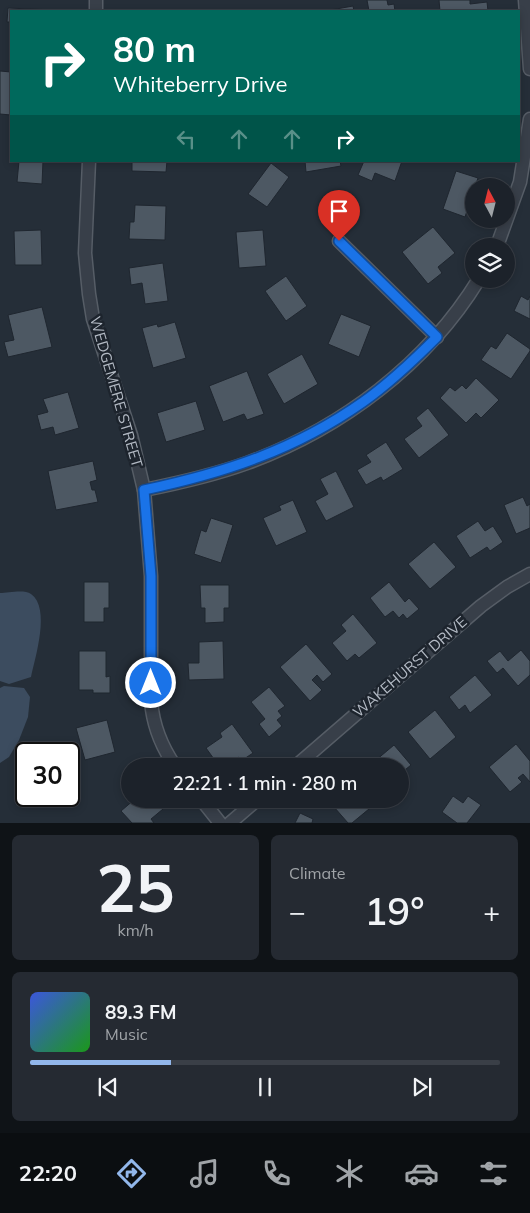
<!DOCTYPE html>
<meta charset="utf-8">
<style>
body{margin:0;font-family:Mulish,sans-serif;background:#252a32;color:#f1f3f6;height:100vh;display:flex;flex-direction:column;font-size:19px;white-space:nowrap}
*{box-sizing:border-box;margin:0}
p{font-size:16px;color:#a0a4a8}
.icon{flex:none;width:28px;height:28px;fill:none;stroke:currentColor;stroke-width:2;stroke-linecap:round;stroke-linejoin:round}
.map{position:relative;height:823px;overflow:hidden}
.panel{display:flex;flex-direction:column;gap:12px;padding:12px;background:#0f1317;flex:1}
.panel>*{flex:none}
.hud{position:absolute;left:10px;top:10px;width:510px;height:152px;border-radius:0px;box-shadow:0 2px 8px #0003,0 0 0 1px #3a3f47;background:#00695c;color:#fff;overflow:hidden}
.needle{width:32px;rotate:353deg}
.buttons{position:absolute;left:465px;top:178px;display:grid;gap:10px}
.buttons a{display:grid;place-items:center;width:50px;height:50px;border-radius:50%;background:#1c222a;box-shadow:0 2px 8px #0003,0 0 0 1px #3a3f47;font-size:25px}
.speed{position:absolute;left:15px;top:742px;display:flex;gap:10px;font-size:25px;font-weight:700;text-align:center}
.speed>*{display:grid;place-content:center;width:65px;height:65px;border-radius:50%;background:#1c222a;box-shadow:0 2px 8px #0003,0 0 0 1px #3a3f47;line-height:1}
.speed .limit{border:2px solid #111;border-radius:8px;background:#fff;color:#111}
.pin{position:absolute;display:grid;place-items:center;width:42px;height:42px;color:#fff;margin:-51px -21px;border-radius:50% 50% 50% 0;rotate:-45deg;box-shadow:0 0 5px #0007}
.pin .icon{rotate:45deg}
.me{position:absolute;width:55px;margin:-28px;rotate:0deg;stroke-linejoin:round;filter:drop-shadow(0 0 4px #0008)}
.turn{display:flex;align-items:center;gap:18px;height:105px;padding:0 20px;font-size:22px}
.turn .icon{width:65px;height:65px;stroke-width:2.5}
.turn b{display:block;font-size:35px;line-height:42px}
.lanes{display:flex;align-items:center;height:48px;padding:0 20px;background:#0003;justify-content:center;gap:25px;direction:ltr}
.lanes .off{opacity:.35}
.big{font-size:38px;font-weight:600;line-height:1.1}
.panel .widget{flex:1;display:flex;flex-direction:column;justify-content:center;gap:8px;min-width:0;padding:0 18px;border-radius:8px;background:#252a32}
.panel .dial{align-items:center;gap:0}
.dial b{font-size:65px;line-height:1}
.song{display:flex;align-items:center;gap:15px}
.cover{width:60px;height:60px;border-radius:8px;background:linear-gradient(135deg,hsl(230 70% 55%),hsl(120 70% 35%))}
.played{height:5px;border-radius:2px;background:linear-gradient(90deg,#92b7eb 30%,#3a3f47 30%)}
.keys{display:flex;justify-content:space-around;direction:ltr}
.heat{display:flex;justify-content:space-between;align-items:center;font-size:28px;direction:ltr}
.panel .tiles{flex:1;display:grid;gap:12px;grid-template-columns:1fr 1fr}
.widget:last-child{grid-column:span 2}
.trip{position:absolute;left:121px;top:758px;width:288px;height:50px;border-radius:25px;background:#1c222a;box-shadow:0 2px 8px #0003,0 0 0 1px #3a3f47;font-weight:600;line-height:50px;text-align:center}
.tab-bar{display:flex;height:80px;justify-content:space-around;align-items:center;background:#0b0e11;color:#a0a4a8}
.tab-bar .icon{width:35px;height:35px}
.tab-bar .selected{color:#92b7eb}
.tab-bar b{font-size:22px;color:#f1f3f6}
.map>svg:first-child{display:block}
</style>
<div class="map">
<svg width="530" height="823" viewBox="0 0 530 823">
<rect width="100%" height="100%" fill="#252e38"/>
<g fill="#3c4c5f">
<path d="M0,593c8,0 24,-4 31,1 20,14 4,64 0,83l-22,7 -9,-3z"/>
<path d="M4,686l20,2 6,9 -2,20 -9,23 -10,17 -9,6v-75z"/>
</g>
<g fill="#4d5863" stroke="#1f262f">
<path d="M367,0h20l1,5 6,-1 1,7h-26z"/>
<path d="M439,0h31v4l17,-2 1,9h-48z"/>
<path d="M353,6l1,5h-29z"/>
<path d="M8,8l45,2v1h-42v11h-4z"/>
<path d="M0,71l11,1v43l-11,-1z"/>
<path d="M19,161h24l-1,23 -25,-2z"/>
<path d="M132,161h35l-1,11 -34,-1z"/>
<path d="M305,161h35l1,5 -35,6z"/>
<path d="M364,161h38l-7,20 -20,-8 -3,8 -14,-6z"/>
<path d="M271,163l18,14 -22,30 -19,-13z"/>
<path d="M456,171l22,7 -13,39 -22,-8z"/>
<path d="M135,205l31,1 -1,34 -36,-1 1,-17h4z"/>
<path d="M433,227l22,26 -17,14 4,6 -14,11 -26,-32z"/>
<path d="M41,230l1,35h-27l-1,-34z"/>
<path d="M263,230l3,36 -27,2 -3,-36z"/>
<path d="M163,263l5,38 -23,3 -3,-21 -11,2 -2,-17z"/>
<path d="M286,276l21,30 -21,15 -21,-30z"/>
<path d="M521,296l7,4 2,-4v23l-16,-8z"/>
<path d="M42,307l10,40 -44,10 -4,-15 10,-2 -6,-25z"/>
<path d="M341,314l30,12 -12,31 -31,-13z"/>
<path d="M175,322l11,36 -33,10 -11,-40 15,-4 1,3z"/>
<path d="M507,333l23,16v2l-19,28 -30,-19 10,-14 5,3z"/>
<path d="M302,354l16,30 -34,20 -17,-30z"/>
<path d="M247,371l17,43 -17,6 -3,-6 -21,8 -14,-36z"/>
<path d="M476,378l23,22 -18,18 -5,-5 -10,10 -26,-25 10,-11 5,4 7,-6 4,4z"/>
<path d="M68,392l11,36 -24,7 -2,-8 -12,3 -4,-15 11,-3 -5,-13z"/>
<path d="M196,401l9,29 -39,12 -9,-29z"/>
<path d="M428,408l21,27 -30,23 -15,-19 18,-13 -6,-8z"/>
<path d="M386,442l17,27 -20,12 -2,-4 -15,8 -9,-15 14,-8 -5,-7z"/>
<path d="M93,461l4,19 -7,2 2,8h3l3,12 -42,8 -8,-39z"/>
<path d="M336,471l18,36 -28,14 -11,-20 13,-7 -8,-15z"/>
<path d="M523,497l4,9 3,-2v24l-14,6 -12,-29z"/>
<path d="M293,500l14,32 -31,14 -13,-28 18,-8 -2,-4z"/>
<path d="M211,518l22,7 -12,38 -27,-9 7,-24 5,2z"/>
<path d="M478,521l7,10 8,-5 10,16 -13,9 -3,-4 -17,11 -14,-22z"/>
<path d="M434,542l22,25 -26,22 -22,-25z"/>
<path d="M84,582h25v26h-5v14h-20z"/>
<path d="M389,582l16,20 4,-4 10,11 -12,10 -4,-5 -4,4 -6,-7 -8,6 -15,-19z"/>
<path d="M200,585h29v23h-5v14l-19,1v-15h-4z"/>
<path d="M353,614l24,29 -18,15 -4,-4 -8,7 -15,-18 14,-12 -5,-6z"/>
<path d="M223,641l1,38 -35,1 -1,-17h11v-21z"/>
<path d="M306,644l26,30 -9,8 -6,-7 -5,5 10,10 -12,11 -30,-34z"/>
<path d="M521,650l9,11v14l-12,11 -15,-18 -6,5 -10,-12 13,-10 8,10z"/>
<path d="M79,651h27v26l4,-1v17h-17v-3h-14z"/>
<path d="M475,675l17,20 -22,18 -5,-8 -6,5 -10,-13z"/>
<path d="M269,687l16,19 -7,5 4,5 -5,4 5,6 -13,11 -10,-13 6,-5 -14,-17z"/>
<path d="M435,710l21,27 -26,22 -22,-27z"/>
<path d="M107,720l8,32 -30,8 -9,-32z"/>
<path d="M232,724l21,29 -12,8 -2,-4 -4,3 4,6h-20l-13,-18 16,-11 -2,-4z"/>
<path d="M516,744l14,17v21l-7,-8 -5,4 4,4 -12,10 -21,-25z"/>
<path d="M394,745l17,20 -11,9v-8h-31z"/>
<path d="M453,796l10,7 5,-7 13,9 -14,18h-10l-15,-11z"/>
<path d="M135,799h19l9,10 -12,10 3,4h-22l-11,-12z"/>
<path d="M327,799h43l5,5 -23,19h-4z"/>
<path d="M300,813l13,6 -1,4h-17z"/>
</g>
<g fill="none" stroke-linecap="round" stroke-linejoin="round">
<g stroke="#565d66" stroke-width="15">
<g id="minor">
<path d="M525,0l5,69"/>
<path d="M96,11v-11"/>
<path d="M89,161l-4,92 4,41 4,25 38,116 13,55 7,86v125c2,24 10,45 24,65"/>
<path d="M339,241l98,96"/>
<path d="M497,246l23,-64 10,-63"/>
<path d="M144,490c35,-7 70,-15 103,-27 94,-34 180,-99 232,-184"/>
<path d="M296,766l185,-160 26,-19 23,-13"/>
<path d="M201,799l19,24"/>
<path d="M230,823l28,-24"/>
</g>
</g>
<use href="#minor" stroke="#383f49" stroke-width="12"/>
</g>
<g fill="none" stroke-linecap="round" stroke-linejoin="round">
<g stroke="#114b97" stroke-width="12">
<path id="route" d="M151,683v-107l-7,-86c80,-17 151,-40 219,-88 27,-19 51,-42 74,-65l-98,-96"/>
</g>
<use href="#route" stroke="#1a73e8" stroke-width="9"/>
</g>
<g text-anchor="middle" stroke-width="5" stroke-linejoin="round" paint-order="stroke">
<g font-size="15" fill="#b3bac4" stroke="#1d242d">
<text transform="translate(116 392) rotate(74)" y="5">WEDGEMERE STREET</text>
<text transform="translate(410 667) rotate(-41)" y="5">WAKEHURST DRIVE</text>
</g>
</g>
</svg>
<div class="buttons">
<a><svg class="needle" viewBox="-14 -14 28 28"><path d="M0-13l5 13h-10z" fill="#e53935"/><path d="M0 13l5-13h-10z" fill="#a0a4a8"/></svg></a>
<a><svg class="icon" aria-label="layers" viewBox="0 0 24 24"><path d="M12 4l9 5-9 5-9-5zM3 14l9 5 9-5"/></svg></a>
</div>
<div class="speed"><div class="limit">30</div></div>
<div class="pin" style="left:339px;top:241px;background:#d93025"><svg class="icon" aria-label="arrive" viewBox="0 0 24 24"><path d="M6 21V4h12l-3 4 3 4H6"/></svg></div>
<svg class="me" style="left:151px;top:683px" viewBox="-20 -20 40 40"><circle r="17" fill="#1a73e8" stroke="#fff" stroke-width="3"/><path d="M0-11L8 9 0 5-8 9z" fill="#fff"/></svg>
<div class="trip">22:21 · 1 min · 280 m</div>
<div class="hud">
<div class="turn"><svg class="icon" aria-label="right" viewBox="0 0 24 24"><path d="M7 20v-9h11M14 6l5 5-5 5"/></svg><div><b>80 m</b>Whiteberry Drive</div></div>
<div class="lanes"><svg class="icon off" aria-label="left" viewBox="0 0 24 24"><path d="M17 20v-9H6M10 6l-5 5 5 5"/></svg><svg class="icon off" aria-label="ahead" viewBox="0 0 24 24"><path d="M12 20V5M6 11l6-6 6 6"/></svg><svg class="icon off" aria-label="ahead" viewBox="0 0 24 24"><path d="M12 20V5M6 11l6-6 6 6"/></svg><svg class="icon" aria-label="right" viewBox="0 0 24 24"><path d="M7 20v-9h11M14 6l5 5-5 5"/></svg></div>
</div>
</div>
<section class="panel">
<div class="tiles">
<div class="widget dial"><b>25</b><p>km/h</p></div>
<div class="widget"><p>Climate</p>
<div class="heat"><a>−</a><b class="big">19°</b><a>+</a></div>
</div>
<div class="widget">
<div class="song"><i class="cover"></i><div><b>89.3 FM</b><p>Music</p></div></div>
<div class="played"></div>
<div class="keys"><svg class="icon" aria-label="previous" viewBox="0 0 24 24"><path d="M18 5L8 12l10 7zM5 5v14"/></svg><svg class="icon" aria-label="pause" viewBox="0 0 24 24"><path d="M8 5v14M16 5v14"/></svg><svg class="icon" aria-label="next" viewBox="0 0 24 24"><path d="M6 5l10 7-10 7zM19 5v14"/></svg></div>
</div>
</div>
</section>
<nav class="tab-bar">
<b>22:20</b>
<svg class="icon selected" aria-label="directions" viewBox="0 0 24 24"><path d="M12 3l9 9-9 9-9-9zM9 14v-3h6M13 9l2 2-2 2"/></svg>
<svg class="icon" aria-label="music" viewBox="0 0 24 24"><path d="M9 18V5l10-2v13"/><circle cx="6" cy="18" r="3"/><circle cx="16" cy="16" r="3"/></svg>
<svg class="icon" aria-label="phone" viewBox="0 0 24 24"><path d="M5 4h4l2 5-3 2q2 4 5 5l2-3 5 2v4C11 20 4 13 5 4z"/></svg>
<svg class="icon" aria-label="climate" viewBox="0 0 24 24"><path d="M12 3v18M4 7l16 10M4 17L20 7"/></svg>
<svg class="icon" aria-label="car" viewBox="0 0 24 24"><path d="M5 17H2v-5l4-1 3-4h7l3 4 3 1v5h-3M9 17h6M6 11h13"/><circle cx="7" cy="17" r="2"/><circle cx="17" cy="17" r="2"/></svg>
<svg class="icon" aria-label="filters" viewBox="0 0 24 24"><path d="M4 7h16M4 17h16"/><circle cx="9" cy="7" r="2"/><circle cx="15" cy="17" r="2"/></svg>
</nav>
